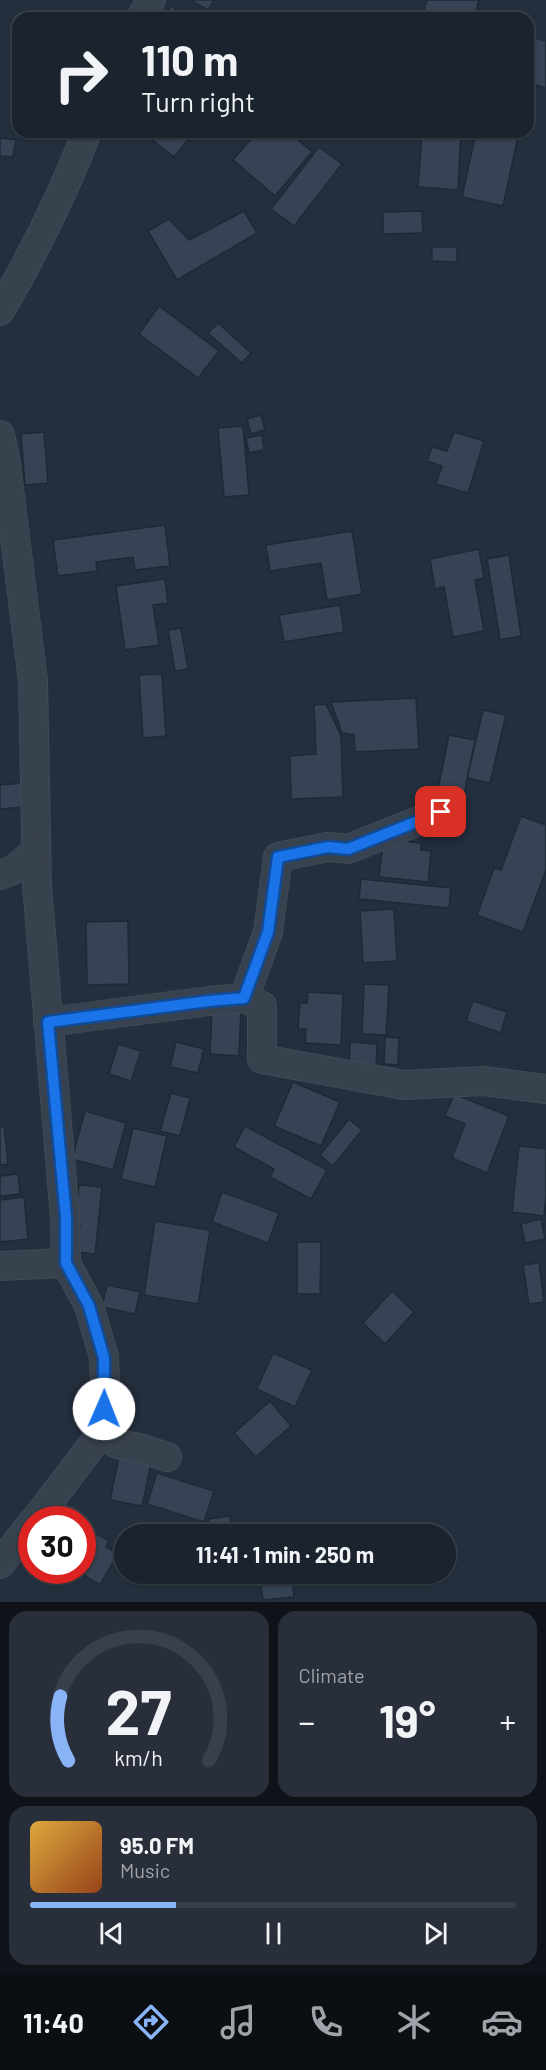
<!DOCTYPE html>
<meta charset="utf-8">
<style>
body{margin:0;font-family:Barlow,sans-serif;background:#282f3a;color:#f1f3f6;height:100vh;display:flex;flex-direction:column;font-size:22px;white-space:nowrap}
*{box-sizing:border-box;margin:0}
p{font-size:20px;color:#a0a4aa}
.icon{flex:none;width:33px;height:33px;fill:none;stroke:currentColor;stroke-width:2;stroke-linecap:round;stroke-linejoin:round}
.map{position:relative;height:1602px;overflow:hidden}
.details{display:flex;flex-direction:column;gap:9px;padding:9px;background:#0f1319;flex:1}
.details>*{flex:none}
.banner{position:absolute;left:12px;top:12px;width:522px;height:126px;border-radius:18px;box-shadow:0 2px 4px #0004,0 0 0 2px #39404a;background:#1b232e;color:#f1f3f6;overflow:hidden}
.speed{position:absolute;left:18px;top:1506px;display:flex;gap:12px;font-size:30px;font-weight:700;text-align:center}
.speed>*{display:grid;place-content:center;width:78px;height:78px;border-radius:50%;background:#1b232e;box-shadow:0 2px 4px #0004,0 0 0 2px #39404a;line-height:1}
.speed .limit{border:9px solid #d22;background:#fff;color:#111}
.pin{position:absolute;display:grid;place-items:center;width:51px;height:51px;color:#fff;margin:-26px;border-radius:12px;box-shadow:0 3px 9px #0006}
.me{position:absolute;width:66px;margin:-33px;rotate:1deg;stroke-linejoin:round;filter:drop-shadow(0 0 4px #0008)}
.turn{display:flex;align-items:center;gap:21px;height:126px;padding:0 30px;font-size:27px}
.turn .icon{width:78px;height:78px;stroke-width:2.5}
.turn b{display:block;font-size:42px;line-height:51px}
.big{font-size:45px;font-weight:700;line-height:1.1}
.details .card{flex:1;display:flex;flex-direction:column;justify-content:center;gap:9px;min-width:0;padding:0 21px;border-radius:18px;background:#282f3a}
.details .dial{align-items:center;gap:0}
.dial svg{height:156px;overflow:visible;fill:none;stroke:#39404a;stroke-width:7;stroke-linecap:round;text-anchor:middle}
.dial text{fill:#f1f3f6;stroke:none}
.song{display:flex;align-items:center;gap:18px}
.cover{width:72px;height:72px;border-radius:9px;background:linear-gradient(135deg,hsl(40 70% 55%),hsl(20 70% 35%))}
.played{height:6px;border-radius:3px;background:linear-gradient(90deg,#8ab4f8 30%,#39404a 30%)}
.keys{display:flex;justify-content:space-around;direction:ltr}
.heat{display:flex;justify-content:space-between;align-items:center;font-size:33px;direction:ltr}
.details .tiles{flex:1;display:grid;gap:9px;grid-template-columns:1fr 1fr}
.card:last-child{grid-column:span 2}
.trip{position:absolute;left:114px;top:1524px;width:342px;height:60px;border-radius:30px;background:#1b232e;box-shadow:0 2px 4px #0004,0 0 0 2px #39404a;font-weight:700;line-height:60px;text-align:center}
.tab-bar{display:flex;height:96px;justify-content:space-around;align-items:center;background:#0b0e12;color:#a0a4aa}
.tab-bar .icon{width:42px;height:42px}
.tab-bar .selected{color:#8ab4f8}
.tab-bar b{font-size:27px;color:#f1f3f6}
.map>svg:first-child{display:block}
</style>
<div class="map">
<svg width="546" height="1602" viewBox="0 0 546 1602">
<rect width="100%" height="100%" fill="#242f3e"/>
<g fill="#364354" stroke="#1f2835" stroke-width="1.5">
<path d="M190,0h24l-6,10z"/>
<path d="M427,0h52l-5,18h-52z"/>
<path d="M171,6l18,12h-26z"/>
<path d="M528,36l18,5v47l-18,-5z"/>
<path d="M155,132h39l-20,25 -24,-19z"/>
<path d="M257,132h32l23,20 -37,44 -42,-36z"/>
<path d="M422,132h39l-3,58 -40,-3z"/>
<path d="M476,132h43l-16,74 -41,-9z"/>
<path d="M0,138l16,2 -3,17 -13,-1z"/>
<path d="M319,147l23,17 -48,62 -23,-17z"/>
<path d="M244,211l13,22 -80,47 -29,-49 21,-12 20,21z"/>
<path d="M422,211l1,22 -40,1v-22z"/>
<path d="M432,247h25v15l-25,-1z"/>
<path d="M159,306l60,45 -21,27 -59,-44z"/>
<path d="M218,323l33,30 -9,10 -34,-30z"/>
<path d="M261,415l4,15 -14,4 -4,-15z"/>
<path d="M243,426l6,69 -25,2 -6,-69z"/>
<path d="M44,432l4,51 -23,2 -4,-51z"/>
<path d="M454,432l30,9 -16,52 -32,-9 6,-18 -15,-5 5,-14 15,4z"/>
<path d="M262,435l2,15 -15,3 -3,-15z"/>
<path d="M165,525l5,41 -35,4 -2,-13 -37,5 1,9 -39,5 -5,-36z"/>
<path d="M352,531l10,63 -35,6 -6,-37 -51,8 -4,-26z"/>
<path d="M479,549l5,29 -9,2 9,51 -31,6 -9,-50 -9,2 -5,-30z"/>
<path d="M509,555l12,81 -21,4 -13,-81z"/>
<path d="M165,579l3,24 -15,2 6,40 -34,5 -9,-64z"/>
<path d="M340,605l4,27 -60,10 -5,-27z"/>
<path d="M181,628l7,41 -13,2 -7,-41z"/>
<path d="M162,674l4,62 -23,2 -4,-63z"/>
<path d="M416,698l3,51 -64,3 -1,-17 -12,-2 -11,-31z"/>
<path d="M326,704l15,32 2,61 -52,2 -1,-43 26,-2 -2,-49z"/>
<path d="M483,710l23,5 -16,68 -23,-5z"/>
<path d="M449,735l26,5 -12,59 -26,-5z"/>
<path d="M22,783l2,24 -24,2v-24z"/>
<path d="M521,816l25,9v45l-23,62 -46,-17 17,-47 7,2z"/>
<path d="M391,840l30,3v7l10,1 -3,31 -49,-5 4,-32z"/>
<path d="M361,879l90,9 -2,20 -90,-9z"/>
<path d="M394,909l3,52 -34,2 -3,-52z"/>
<path d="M128,921l1,63 -42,1 -1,-63z"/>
<path d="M364,984l25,1 -3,50 -24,-1z"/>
<path d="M308,992l35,2 -2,51 -36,-2 1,-14h-8l2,-26h7z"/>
<path d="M473,1001l34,11 -6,21 -35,-12z"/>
<path d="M212,1008l29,2 -2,46 -29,-2z"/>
<path d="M385,1037l14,1 -1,27 -14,-1z"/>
<path d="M176,1042l28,7 -6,24 -28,-6z"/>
<path d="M350,1042l27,2 -1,25 -27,-1z"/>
<path d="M118,1044l23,7 -10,30 -22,-7z"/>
<path d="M293,1082l47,20 -19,44 -47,-20z"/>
<path d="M171,1093l19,5 -10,38 -20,-5z"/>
<path d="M454,1094l55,22 -22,57 -35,-15 13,-34 -20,-8z"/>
<path d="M85,1111l41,12 -13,47 -41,-11z"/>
<path d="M349,1119l13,11 -29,36 -13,-11z"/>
<path d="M4,1126l4,38 -8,1v-38z"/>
<path d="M245,1126l82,44 -16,29 -41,-22 4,-8 -40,-22z"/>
<path d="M133,1128l34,8 -12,51 -34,-8z"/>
<path d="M519,1146l27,3v46l-2,21 -32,-4z"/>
<path d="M18,1174l2,20 -20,2v-20z"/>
<path d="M79,1185l23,2 -7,67 -18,-2 3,-28h-5z"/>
<path d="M222,1192l57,21 -11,30 -56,-21z"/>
<path d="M24,1197l4,42 -28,3v-42z"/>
<path d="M541,1219l4,20 -20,4 -4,-19z"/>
<path d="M155,1221l55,9 -12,74 -54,-9z"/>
<path d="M297,1242h24l-1,52h-23z"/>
<path d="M539,1263l5,39 -15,2 -6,-39z"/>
<path d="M107,1285l33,7 -5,22 -33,-7z"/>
<path d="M392,1291l22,21 -29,32 -22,-21z"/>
<path d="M273,1353l39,17 -17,37 -38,-18z"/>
<path d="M270,1401l21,25 -35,31 -22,-24z"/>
<path d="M119,1457l32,7 -9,42 -32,-6z"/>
<path d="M157,1473l57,18 -10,31 -57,-18z"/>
<path d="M230,1516l1,18h-20l-2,-15z"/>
<path d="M293,1526l1,8h-59v-2z"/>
<path d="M84,1527l25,14 -3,6 12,7 -18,31 -25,-15h7v-41z"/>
<path d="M260,1574h32l2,23 -31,3z"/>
</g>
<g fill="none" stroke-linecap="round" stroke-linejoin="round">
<g stroke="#414a57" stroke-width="30">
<g id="minor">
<path d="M141,18l10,-18"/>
<path d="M0,311c34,-58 63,-117 87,-179"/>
<path d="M0,435l5,22 28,224 4,204 28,333 1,45 23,43 15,51 1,30 -2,44 14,13 23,4 27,9"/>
<path d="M0,875l13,-5 23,-19"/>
<path d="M244,998l24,-66 10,-75 50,-10 20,2 93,-37"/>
<path d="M48,1022l161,-21 35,-3 18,8v53l142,26 80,-4 62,8"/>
<path d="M0,1266l66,-3"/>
<path d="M35,1520l68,-89"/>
<path d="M0,1564l32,-41"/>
</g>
</g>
<use href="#minor" stroke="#38414e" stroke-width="28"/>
</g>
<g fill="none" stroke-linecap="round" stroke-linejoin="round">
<g stroke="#114b97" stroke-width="15">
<path id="route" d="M104,1409v-51l-15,-52 -23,-43v-45l-18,-196 161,-21 35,-3 24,-66 10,-75 50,-10 20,2 93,-37"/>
</g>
<use href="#route" stroke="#1a73e8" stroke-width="10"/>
</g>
</svg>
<div class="speed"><div class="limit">30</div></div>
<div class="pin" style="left:441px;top:812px;background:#d93025"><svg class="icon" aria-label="arrive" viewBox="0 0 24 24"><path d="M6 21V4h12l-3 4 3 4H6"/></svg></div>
<svg class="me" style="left:104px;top:1409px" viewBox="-20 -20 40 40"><circle r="19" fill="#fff"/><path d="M0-13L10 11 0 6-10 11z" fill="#1a73e8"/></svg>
<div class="trip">11:41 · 1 min · 250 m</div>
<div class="banner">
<div class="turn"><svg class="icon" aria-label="right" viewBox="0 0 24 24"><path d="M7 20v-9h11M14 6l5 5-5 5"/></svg><div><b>110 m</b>Turn right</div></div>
</div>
</div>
<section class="details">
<div class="tiles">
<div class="card dial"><svg viewBox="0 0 100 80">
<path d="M14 69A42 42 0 1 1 86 69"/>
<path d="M14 69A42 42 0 0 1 10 36" stroke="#8ab4f8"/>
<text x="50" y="56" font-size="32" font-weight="700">27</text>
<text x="50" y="72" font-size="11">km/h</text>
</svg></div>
<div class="card"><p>Climate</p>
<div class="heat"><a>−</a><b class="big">19°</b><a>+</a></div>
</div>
<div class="card">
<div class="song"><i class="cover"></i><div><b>95.0 FM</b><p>Music</p></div></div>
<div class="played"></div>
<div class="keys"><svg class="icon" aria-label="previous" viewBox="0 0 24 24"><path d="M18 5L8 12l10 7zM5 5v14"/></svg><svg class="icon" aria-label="pause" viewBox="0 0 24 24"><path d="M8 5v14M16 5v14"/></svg><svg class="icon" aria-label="next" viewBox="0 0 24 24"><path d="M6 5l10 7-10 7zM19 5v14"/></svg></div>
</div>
</div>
</section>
<nav class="tab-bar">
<b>11:40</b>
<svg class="icon selected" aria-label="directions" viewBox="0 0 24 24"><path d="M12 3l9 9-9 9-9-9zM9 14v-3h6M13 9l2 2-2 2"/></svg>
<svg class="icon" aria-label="music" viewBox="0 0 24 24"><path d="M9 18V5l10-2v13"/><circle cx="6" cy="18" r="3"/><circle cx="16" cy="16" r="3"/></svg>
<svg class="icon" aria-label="phone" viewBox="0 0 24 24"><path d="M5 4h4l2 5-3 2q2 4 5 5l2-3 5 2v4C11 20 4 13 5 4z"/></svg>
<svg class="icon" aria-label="climate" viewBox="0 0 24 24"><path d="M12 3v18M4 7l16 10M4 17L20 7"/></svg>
<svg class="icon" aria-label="car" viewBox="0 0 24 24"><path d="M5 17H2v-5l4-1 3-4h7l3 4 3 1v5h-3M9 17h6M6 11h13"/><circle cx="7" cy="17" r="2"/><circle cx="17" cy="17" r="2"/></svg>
</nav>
